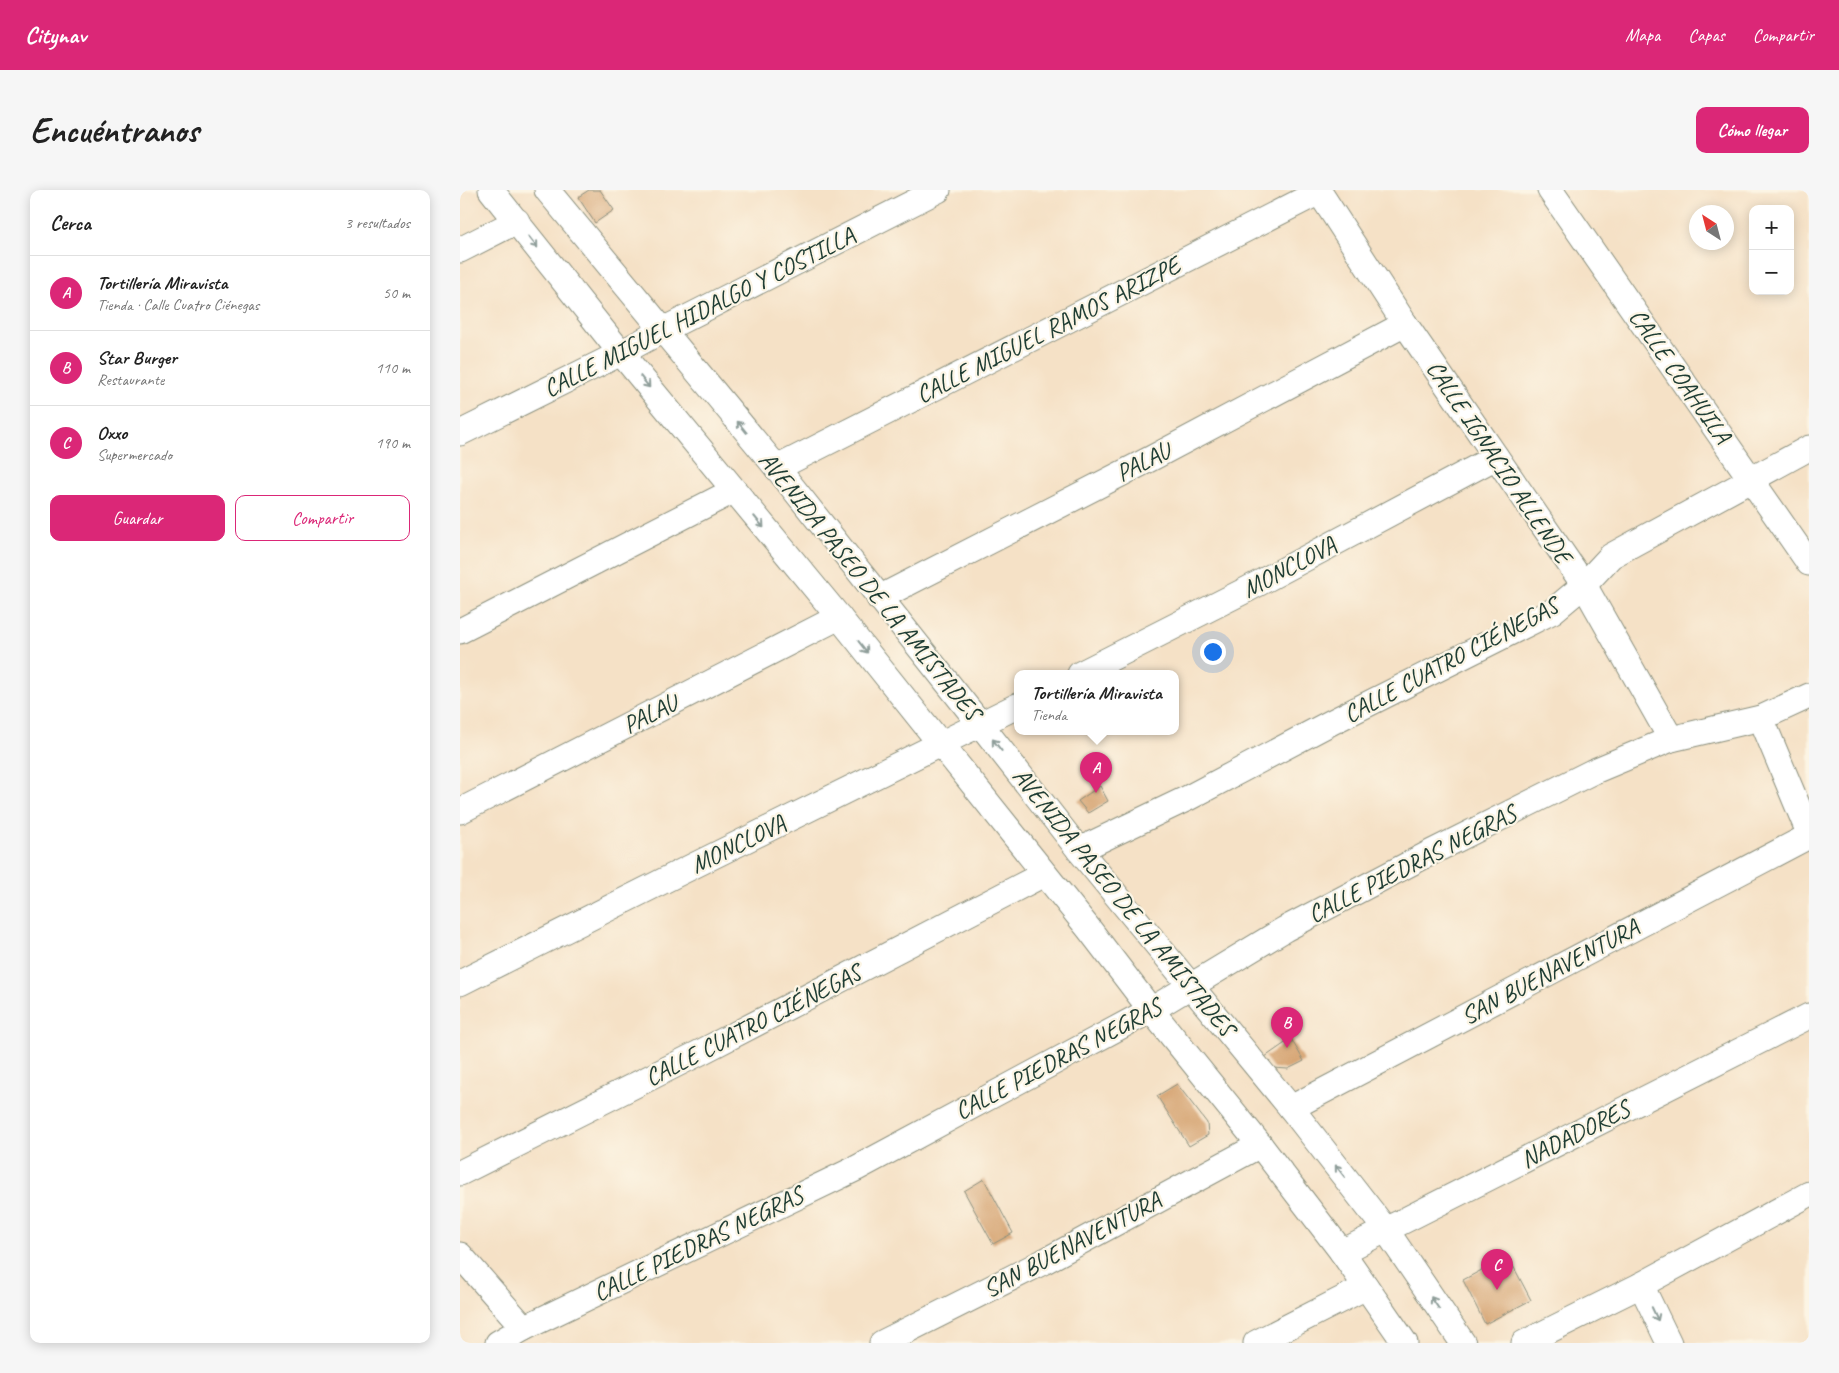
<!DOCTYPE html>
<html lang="es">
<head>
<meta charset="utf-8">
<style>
	:root { --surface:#fff; --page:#f6f6f6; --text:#222; --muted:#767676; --line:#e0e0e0; --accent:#db2777 }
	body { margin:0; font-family:Caveat,sans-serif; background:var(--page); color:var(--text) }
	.controls { position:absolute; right:15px; top:15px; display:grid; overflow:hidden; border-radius:10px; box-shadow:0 2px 12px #0003 }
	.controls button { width:45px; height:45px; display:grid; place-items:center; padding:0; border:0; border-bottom:1px solid var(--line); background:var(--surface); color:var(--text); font:25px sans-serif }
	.compass { position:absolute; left:1229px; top:15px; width:45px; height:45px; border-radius:50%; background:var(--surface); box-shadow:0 2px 12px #0003; rotate:324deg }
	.you { position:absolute; left:752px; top:461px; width:18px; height:18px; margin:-12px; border:4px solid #fff; border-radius:50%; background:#1a73e8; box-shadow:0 0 0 8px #1a73e833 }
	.badge { display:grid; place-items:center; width:32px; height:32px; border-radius:50%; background:var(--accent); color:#fff; font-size:16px; font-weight:700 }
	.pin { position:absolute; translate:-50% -41px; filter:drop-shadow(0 1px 2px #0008) }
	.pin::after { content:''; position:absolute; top:26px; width:18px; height:15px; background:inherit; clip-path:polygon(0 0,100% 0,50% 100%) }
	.popup { position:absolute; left:554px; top:480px; width:165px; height:65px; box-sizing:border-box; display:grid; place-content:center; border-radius:10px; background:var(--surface); filter:drop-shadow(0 1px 4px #0005); font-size:16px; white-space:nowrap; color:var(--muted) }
	.popup b { font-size:19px; color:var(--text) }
	.popup::after { content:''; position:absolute; left:50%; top:100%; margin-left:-10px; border:10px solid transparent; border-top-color:var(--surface) }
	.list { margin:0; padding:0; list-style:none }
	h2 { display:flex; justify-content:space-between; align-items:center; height:65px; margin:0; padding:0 20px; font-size:21px }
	h2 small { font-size:16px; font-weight:400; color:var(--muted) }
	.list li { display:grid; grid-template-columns:32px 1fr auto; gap:15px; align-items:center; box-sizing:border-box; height:75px; padding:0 20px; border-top:1px solid var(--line) }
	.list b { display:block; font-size:19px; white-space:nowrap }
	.list p { margin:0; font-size:16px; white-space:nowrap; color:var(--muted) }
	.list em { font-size:16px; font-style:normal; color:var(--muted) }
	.actions { display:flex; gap:10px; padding:15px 20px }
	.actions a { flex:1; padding:11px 0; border:1px solid var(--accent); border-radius:10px; text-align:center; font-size:18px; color:var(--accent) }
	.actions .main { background:var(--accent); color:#fff }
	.map { position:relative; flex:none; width:1349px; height:1153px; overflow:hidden; border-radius:10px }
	header { display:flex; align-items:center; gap:30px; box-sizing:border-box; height:70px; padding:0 25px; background:var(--accent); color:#fff }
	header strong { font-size:24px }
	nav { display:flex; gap:28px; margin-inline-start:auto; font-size:18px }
	.intro { display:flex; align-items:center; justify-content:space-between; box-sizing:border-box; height:120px; padding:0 30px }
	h1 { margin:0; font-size:35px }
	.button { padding:12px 22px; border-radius:10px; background:var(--accent); color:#fff; font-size:18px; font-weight:700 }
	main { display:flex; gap:30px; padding:0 30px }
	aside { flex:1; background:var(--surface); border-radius:10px; box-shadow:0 2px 12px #0003 }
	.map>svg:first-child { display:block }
	.building { fill:#d4a06d }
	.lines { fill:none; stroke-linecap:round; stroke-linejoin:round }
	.minor-casing { stroke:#8a8f7d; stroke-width:27 }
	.minor { stroke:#fff; stroke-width:25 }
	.oneway { stroke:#8f9e9a }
	.labels { text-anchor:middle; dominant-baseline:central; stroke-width:4.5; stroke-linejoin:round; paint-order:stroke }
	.street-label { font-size:25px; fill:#1f3d34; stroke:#fcf5e5 }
</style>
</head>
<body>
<header>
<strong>Citynav</strong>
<nav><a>Mapa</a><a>Capas</a><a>Compartir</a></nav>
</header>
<div class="intro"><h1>Encuéntranos</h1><a class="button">Cómo llegar</a></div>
<main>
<aside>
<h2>Cerca<small>3 resultados</small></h2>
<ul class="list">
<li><span class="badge">A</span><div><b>Tortillería Miravista</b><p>Tienda · Calle Cuatro Ciénegas</p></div><em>50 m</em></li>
<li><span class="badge">B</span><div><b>Star Burger</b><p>Restaurante</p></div><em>110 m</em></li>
<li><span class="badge">C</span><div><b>Oxxo</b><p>Supermercado</p></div><em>190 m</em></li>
</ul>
<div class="actions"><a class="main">Guardar</a><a>Compartir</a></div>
</aside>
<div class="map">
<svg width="1349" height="1153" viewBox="0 0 1349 1153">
	<rect width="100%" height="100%" fill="#fcf5e5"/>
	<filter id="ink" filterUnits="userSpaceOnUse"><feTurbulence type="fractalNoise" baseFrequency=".02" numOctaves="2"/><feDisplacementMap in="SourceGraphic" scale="10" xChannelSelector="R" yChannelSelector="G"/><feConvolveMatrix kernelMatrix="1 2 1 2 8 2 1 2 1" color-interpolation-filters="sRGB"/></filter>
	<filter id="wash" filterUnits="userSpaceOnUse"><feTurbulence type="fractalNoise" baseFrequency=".0096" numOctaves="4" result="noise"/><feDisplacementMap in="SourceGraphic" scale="20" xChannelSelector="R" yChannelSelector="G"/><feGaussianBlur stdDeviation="1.12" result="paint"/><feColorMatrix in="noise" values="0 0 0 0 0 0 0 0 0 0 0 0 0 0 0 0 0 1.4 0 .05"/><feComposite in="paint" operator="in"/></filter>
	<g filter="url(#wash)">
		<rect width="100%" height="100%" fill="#f5e1c6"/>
		<g id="blocks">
			<!-- building -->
			<g class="building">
				<path d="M129,0h11l14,20 -19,13 -17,-26z"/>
				<path d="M640,596l8,15 -20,12 -10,-12z"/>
				<path d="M831,849l13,22 -16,8 -15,-1 -8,-11z"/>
				<path d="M717,894l30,39 1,12 -19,11 -32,-50z"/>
				<path d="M524,989l29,54 -20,11 -29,-53z"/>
				<path d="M1048,1066l23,44 -46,24 -22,-44z"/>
			</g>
		</g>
	</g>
	<g filter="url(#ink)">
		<use href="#blocks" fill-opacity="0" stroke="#8a8f7d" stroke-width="1"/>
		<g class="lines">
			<!-- minor casing -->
			<g class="minor-casing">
				<g id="minor">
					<path d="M31,0l130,163 218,264 250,312 62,81 109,135 82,107 63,91"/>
					<path d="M87,0l230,278 204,257 98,125 212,258 95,122 77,113"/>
					<path d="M858,0l87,134 179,261 87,154"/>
					<path d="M1090,0l259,373"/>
					<path d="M0,60l57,-29"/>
					<path d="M0,243l161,-80 42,-23 275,-140"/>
					<path d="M317,278l542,-276"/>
					<path d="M419,408l273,-140 253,-134"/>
					<path d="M0,441l273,-140"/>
					<path d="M620,484l168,-85 248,-132"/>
					<path d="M1301,528l48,115"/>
					<path d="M0,621l379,-194"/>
					<path d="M619,660l109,-52 144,-76 221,-111 31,-26 27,-29 198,-108"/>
					<path d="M0,793l219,-110 338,-167"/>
					<path d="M831,918l518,-272"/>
					<path d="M0,983l243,-122 341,-177"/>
					<path d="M882,1062l467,-236"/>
					<path d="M0,1065l64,73"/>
					<path d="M1181,1095l28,58"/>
					<path d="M38,1153l26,-15 333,-160 294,-158 134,-81 147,-77 160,-80 79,-33 90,-21 48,-22"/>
					<path d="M422,1153l161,-81 217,-117"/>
					<path d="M796,1153l110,-56"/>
					<path d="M1064,1153l117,-58 168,-91"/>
				</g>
			</g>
			<!-- minor -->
			<use href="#minor" class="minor"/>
		</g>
		<!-- one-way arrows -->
		<defs><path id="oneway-shaft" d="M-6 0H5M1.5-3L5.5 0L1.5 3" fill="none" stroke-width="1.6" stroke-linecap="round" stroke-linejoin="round" transform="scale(1.25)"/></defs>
		<g class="oneway">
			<use href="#oneway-shaft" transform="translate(73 52) rotate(52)"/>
			<use href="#oneway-shaft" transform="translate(185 192) rotate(51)"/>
			<use href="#oneway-shaft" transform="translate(282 237) rotate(-129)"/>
			<use href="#oneway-shaft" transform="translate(299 332) rotate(50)"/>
			<use href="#oneway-shaft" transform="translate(403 457) rotate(52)"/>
			<use href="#oneway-shaft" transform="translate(537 555) rotate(-128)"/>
			<use href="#oneway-shaft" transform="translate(880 981) rotate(-128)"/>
			<use href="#oneway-shaft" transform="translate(975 1113) rotate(-124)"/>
			<use href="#oneway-shaft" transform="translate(1195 1124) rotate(65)"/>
		</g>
	</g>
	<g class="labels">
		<!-- street labels -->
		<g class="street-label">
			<text transform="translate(239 122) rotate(-27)">CALLE MIGUEL HIDALGO Y COSTILLA</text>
			<text transform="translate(588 140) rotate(-27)">CALLE MIGUEL RAMOS ARIZPE</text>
			<text transform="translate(1220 186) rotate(55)">CALLE COAHUILA</text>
			<text transform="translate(683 272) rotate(-27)">PALAU</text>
			<text transform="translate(1039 272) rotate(56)">CALLE IGNACIO ALLENDE</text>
			<text transform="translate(829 377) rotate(-28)">MONCLOVA</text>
			<text transform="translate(410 396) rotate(51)">AVENIDA PASEO DE LA AMISTADES</text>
			<text transform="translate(991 470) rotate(-28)">CALLE CUATRO CIÉNEGAS</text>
			<text transform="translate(190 524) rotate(-27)">PALAU</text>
			<text transform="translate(278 654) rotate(-26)">MONCLOVA</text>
			<text transform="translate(952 674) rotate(-27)">CALLE PIEDRAS NEGRAS</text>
			<text transform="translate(664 712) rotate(51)">AVENIDA PASEO DE LA AMISTADES</text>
			<text transform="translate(1090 782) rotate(-28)">SAN BUENAVENTURA</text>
			<text transform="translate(293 835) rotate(-27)">CALLE CUATRO CIÉNEGAS</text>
			<text transform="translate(598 869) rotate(-28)">CALLE PIEDRAS NEGRAS</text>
			<text transform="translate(1115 944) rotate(-27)">NADADORES</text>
			<text transform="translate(238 1054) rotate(-26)">CALLE PIEDRAS NEGRAS</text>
			<text transform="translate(612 1055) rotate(-28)">SAN BUENAVENTURA</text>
		</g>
	</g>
</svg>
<div class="controls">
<button>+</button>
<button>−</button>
</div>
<svg class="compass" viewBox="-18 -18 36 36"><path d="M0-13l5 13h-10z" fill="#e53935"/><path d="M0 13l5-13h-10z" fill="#767676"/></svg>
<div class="you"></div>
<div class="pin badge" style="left:636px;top:603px">A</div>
<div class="popup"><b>Tortillería Miravista</b>Tienda</div>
<div class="pin badge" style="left:827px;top:858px">B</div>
<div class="pin badge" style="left:1037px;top:1100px">C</div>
</div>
</main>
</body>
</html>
